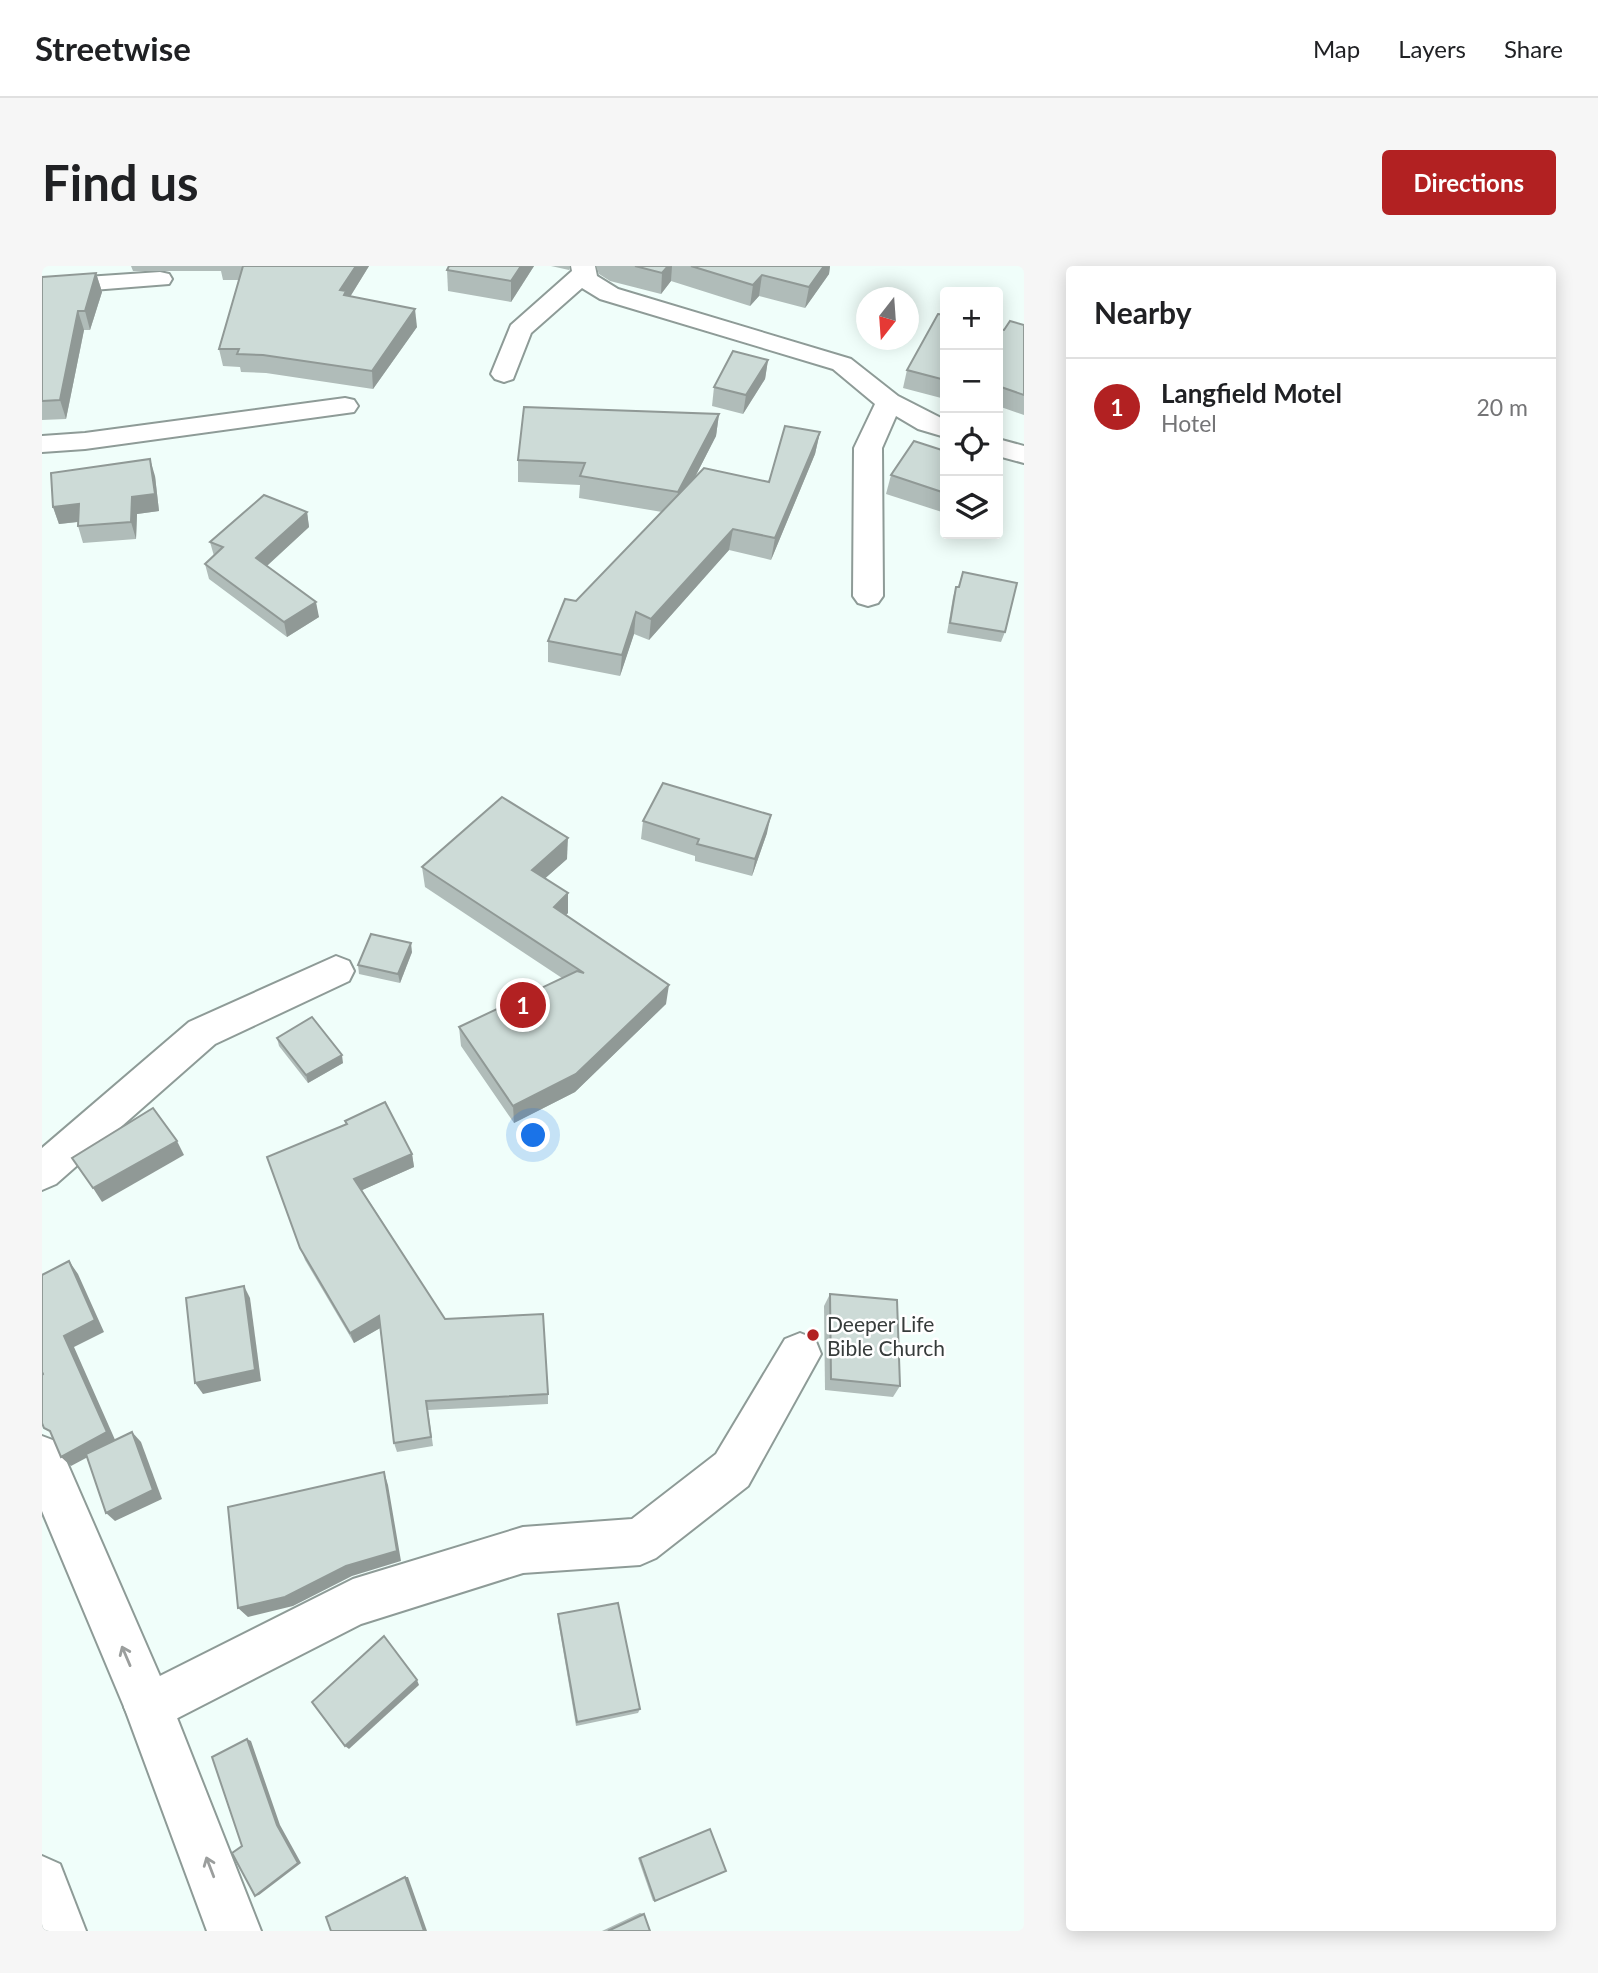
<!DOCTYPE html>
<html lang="en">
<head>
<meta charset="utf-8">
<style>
	:root { --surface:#fff; --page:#f6f6f6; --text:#202124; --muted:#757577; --line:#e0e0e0; --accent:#b22122 }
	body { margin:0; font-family:Lato,sans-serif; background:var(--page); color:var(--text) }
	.controls { position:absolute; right:21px; top:21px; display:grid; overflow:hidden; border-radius:7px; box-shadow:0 4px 18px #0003 }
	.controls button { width:63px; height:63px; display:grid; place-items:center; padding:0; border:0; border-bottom:2px solid var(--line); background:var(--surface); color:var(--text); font:35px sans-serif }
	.compass { position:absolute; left:814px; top:21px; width:63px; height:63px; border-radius:50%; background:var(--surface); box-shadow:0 4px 18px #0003; rotate:197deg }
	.you { position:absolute; left:492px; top:870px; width:24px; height:24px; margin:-18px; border:5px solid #fff; border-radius:50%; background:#1a73e8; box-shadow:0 0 0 10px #1a73e833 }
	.badge { display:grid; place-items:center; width:46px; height:46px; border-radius:50%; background:var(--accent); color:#fff; font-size:23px; font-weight:700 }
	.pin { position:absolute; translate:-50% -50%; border:4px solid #fff; box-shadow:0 2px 7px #0006 }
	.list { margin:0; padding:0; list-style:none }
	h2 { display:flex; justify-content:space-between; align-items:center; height:91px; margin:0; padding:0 28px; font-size:30px }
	h2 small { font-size:23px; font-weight:400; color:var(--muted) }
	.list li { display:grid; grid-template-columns:46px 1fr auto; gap:21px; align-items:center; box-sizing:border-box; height:98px; padding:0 28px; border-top:2px solid var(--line) }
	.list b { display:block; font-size:26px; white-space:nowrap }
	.list p { margin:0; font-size:23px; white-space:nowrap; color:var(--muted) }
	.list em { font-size:23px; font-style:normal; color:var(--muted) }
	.icon { flex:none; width:38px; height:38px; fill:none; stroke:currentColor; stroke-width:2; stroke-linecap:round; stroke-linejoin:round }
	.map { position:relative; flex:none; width:982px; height:1665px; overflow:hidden; border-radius:7px }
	header { display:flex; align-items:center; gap:42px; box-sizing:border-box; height:98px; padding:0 35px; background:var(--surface); border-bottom:2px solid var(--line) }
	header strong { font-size:33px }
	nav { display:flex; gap:38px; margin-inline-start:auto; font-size:24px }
	.intro { display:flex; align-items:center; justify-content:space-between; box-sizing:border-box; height:168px; padding:0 42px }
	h1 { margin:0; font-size:49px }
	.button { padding:18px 32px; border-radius:7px; background:var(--accent); color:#fff; font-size:24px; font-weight:700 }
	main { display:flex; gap:42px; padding:0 42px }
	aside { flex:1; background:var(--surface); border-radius:7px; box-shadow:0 4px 18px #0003 }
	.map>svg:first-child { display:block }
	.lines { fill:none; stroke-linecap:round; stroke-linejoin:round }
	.minor-casing { stroke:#8e9b97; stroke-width:4 }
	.major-casing { stroke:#8e9b97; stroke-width:4 }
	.minor { fill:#fff; fill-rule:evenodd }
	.major { fill:#fff; fill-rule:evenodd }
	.wall { fill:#b0bcb9 }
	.shaded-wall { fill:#909996 }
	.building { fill:#cddbd7; stroke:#909996; stroke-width:2 }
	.oneway { stroke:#9b9e9d }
	.poi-dot { fill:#b22122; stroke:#fff; stroke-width:2.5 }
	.labels { text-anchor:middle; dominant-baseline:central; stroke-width:5; stroke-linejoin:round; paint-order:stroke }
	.poi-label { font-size:21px; fill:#373c3b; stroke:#fff; text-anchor:start }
</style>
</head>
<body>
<header>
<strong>Streetwise</strong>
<nav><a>Map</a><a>Layers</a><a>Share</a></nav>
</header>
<div class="intro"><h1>Find us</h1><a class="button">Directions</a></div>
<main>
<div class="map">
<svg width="982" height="1665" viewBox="0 0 982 1665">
	<rect width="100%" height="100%" fill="#f0fefa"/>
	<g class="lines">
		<!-- minor casing -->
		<g class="minor-casing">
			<g id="minor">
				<path d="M529,0h24l2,10 21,13 233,70 47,37 47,24v17l-27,-8 -22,-13 -14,32 1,148 -5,7 -10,3 -10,-3 -5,-7 1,-148 21,-44 -42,-35 -233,-70 -18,-11 -51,45 -18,46 -9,3 -9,-3 -4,-5 20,-49 61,-54z"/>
				<path d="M118,6l9,2 3,5 -3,5 -127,10v-14z"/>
				<path d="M303,132l9,2 4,6 -4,6 -269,37 -43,3v-16l43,-3z"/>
				<path d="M956,173l26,7v17l-26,-7z"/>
				<path d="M294,690l13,5 5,10 -5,10 -134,63 -159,140 -14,6v-42l147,-126z"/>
				<path d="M758,1067l15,6 6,15 -73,132 -92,72 -16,7 -117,8 -162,51 -195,100 -17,8 -17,-8 -8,-17 8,-17 221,-111 170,-52 109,-8 84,-65 69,-115z"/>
			</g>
		</g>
		<!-- major casing -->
		<g class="major-casing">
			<g id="major">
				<path d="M0,1170l16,6 108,248 95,241h-54l-82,-222 -83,-198z"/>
				<path d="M0,1590l18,8 26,67h-44z"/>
			</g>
		</g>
		<!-- minor -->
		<use href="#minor" class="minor"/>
		<!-- major -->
		<use href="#major" class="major"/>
	</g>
	<!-- wall -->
	<g class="wall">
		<path d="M89,0h238l-19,31 67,30 -44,62 -107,-16 -25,-1 -1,-5 -17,-1 -4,-17 20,-69h-16l-2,-9h-88z"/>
		<path d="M407,0h85l-23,36 -63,-11 -1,-21z"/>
		<path d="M509,0h19l-1,4z"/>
		<path d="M554,0h234l-1,8 -24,34 -46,-12 -9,10 -79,-25 -10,13 -51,-13 -11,-7z"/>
		<path d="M54,7l6,19 -12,38h-6l-18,89 -24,1v-143z"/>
		<path d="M903,49v84l-42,-11 4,-18z"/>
		<path d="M982,59v90l-26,-9v-77l6,1z"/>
		<path d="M726,94l-3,19 -22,35 -31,-8 2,-19z"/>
		<path d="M677,148l-3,22 -22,43 75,3 51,-50 -5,22 -44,106 -42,-10 -80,90 -15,-6 -14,42 -72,-14v-21l28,-40 86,-89 -83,-14 1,-13 -62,-3v-22z"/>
		<path d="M903,185v62l-59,-19 5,-19z"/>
		<path d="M113,210l4,35 -22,3 -1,25 -53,4 -5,-17v-4l-19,2 -6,-17z"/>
		<path d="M265,246l2,15 -42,39 52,51 -32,20 -78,-58 -4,-15 9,-8 -4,-14z"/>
		<path d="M921,306l42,60 -4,10 -54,-9 6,-36 3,-10h2z"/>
		<path d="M601,555l124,12 -15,43 -57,-15v-5l-54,-17z"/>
		<path d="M525,593l-22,19 23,35 -2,2 100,89 -91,88 -61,31 -53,-77 -2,-19 103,-49 -137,-91 -3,-20z"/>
		<path d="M370,686l-12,31 -41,-9 -1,-9z"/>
		<path d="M235,772l66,25 -35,20 -29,-37z"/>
		<path d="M303,855l67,33 2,13 -52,23 83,129 103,75v10l-120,6 5,36 -36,6 -3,-9 -14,-115 -26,15 -49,-83 -33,-90 74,-46z"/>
		<path d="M788,1028l70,92 -7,11 -68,-7 -1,-84z"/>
		<path d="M516,1348l82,95 -2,4 -62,13 -18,-106z"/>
		<path d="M668,1563l-55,72h-2l-15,-43z"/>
		<path d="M598,1647l4,1 6,17h-48z"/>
	</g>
	<!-- shaded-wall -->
	<g class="shaded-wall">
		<path d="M314,0h13l-21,34 -8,-10z"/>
		<path d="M479,0h13l-23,36v-21z"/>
		<path d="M626,0h4l-1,15 -10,13 1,-21z"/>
		<path d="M782,0h6l-1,8 -24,34 4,-21z"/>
		<path d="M54,7l6,19 -12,38 -5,-19z"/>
		<path d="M720,9l-3,21 -9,10 3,-21z"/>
		<path d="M373,43l2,18 -44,62 -1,-18z"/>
		<path d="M36,45l6,19 -18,89 -6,-19z"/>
		<path d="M726,94l-3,19 -22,35 3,-19z"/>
		<path d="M677,148l-3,22 -40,78 2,-22z"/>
		<path d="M778,166l-5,22 -44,106 4,-22z"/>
		<path d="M108,193l5,17 4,35 -22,3 -1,25 -5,-17 1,-25z"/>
		<path d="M37,238l6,17 -26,3 -6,-17z"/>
		<path d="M265,246l2,15 -50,46 -3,-15z"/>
		<path d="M691,263l-4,21 -80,90 2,-21z"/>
		<path d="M274,336l3,15 -32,20 -3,-15z"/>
		<path d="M594,346l-2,22 -14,42 2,-21z"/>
		<path d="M729,549l-4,18 -15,43 3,-17z"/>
		<path d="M526,572l-1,21 -35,31v-20z"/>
		<path d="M526,627v20l-15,14 1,-20z"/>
		<path d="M369,677l1,9 -12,31 -2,-9z"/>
		<path d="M627,719l-3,19 -91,88 -61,31 -1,-17z"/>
		<path d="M300,789l1,8 -35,20 -2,-8z"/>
		<path d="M135,875l7,14 -82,47 -9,-14z"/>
		<path d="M370,888l2,13 -56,25 -4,-13z"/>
		<path d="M27,995l9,13 26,58 -30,15 42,95 -45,24 -10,-9 3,-121z"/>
		<path d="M202,1020l6,12 11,83 -58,13 -8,-11z"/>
		<path d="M337,1050l3,11 -28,16 -4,-10z"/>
		<path d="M90,1166l9,10 21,57 -47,22 -9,-8z"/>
		<path d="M342,1206l4,13 13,76 -49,15 -59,30 -45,11 -10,-9z"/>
		<path d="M375,1414l2,5 -70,64 -4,-3z"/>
		<path d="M205,1473l4,2 29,84 21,38 -42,32 -4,1 22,-71z"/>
		<path d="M363,1611h3l19,54h-3z"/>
	</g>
	<!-- building -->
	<g class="building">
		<path d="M201,0h113l-16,24 6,1 -2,4 71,14 -43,62 -109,-16 -26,-1 2,-5h-20z"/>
		<path d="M407,0h72l-10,15 -64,-11z"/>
		<path d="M593,0h33l-6,7z"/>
		<path d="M649,0h133l-15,21 -47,-12 -9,10z"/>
		<path d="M54,7l-11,38h-7l-18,89 -18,1v-124z"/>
		<path d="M896,48l7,1v65l-38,-10z"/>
		<path d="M968,55l14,4v70l-26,-9v-57l6,1z"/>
		<path d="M691,85l35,9 -22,35 -32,-8z"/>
		<path d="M482,141l195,7 -41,78 -98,-16 5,-13 -67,-3z"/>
		<path d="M743,160l35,6 -45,106 -42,-9 -82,90 -15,-7 -14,43 -74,-14 17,-42 11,2 128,-133 65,14z"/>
		<path d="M872,175l31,10v42l-54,-18z"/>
		<path d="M108,193l5,35 -23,3 -1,25 -53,4 1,-22 -26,3 -2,-34z"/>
		<path d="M222,229l43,17 -51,46 60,44 -32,20 -79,-58 18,-17 -13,-5z"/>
		<path d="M921,306l54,11 -12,49 -55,-9 6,-36h3z"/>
		<path d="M621,517l108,32 -16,44 -58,-15 2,-5 -56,-18z"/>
		<path d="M460,531l66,41 -36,32 36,23 -14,14 115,78 -93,89 -63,32 -54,-79 118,-56 7,2 -162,-106z"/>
		<path d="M329,668l40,9 -13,31 -40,-9z"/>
		<path d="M270,751l30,38 -36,20 -29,-37z"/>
		<path d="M343,836l27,52 -58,25 91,140 98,-5 5,80 -122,7 5,36 -37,6 -15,-127 -29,17 -50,-85 -33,-91 80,-33 -2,-3z"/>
		<path d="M111,842l24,33 -84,47 -21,-30z"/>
		<path d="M27,995l26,59 -31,16 43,96 -46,25 -11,-26 -6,-3 -2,-5v-48l1,-1 -1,-2v-97z"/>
		<path d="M202,1020l11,84 -60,13 -9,-85z"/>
		<path d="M788,1028l67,6 3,86 -69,-7z"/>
		<path d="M90,1166l21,58 -47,23 -20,-59z"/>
		<path d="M342,1206l13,79 -51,15 -61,31 -47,11 -10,-101z"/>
		<path d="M576,1337l22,106 -63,13 -19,-108z"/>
		<path d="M342,1370l33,44 -72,66 -33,-44z"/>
		<path d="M205,1473l30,86 21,38 -43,33 -23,-43 10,-7 -30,-89z"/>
		<path d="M668,1563l16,42 -71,30 -15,-43z"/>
		<path d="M363,1611l19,54h-93l-5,-14z"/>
		<path d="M602,1648l6,17h-42z"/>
	</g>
	<!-- one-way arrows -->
	<defs><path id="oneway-shaft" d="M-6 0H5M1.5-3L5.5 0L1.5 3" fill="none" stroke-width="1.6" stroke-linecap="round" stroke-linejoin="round" transform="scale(1.75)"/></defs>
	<g class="oneway">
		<use href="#oneway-shaft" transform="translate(84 1390) rotate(-113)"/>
		<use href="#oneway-shaft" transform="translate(168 1601) rotate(-111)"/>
	</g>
	<!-- markers -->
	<circle class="poi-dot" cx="771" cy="1069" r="7"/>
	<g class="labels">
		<!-- poi labels -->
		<g class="poi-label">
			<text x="785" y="1057">Deeper Life<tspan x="785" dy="24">Bible Church</tspan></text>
		</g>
	</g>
</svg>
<div class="controls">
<button>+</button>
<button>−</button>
<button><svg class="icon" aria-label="locate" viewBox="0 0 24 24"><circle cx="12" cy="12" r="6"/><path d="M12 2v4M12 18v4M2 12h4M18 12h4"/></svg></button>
<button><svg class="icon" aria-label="layers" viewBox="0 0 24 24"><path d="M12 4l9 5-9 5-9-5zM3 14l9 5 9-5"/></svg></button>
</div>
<svg class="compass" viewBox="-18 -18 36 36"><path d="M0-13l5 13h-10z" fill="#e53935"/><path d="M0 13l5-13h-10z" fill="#757577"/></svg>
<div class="you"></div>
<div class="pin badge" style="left:481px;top:739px">1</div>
</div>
<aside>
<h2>Nearby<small></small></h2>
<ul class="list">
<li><span class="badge">1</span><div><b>Langfield Motel</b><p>Hotel</p></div><em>20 m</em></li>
</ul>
</aside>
</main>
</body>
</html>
